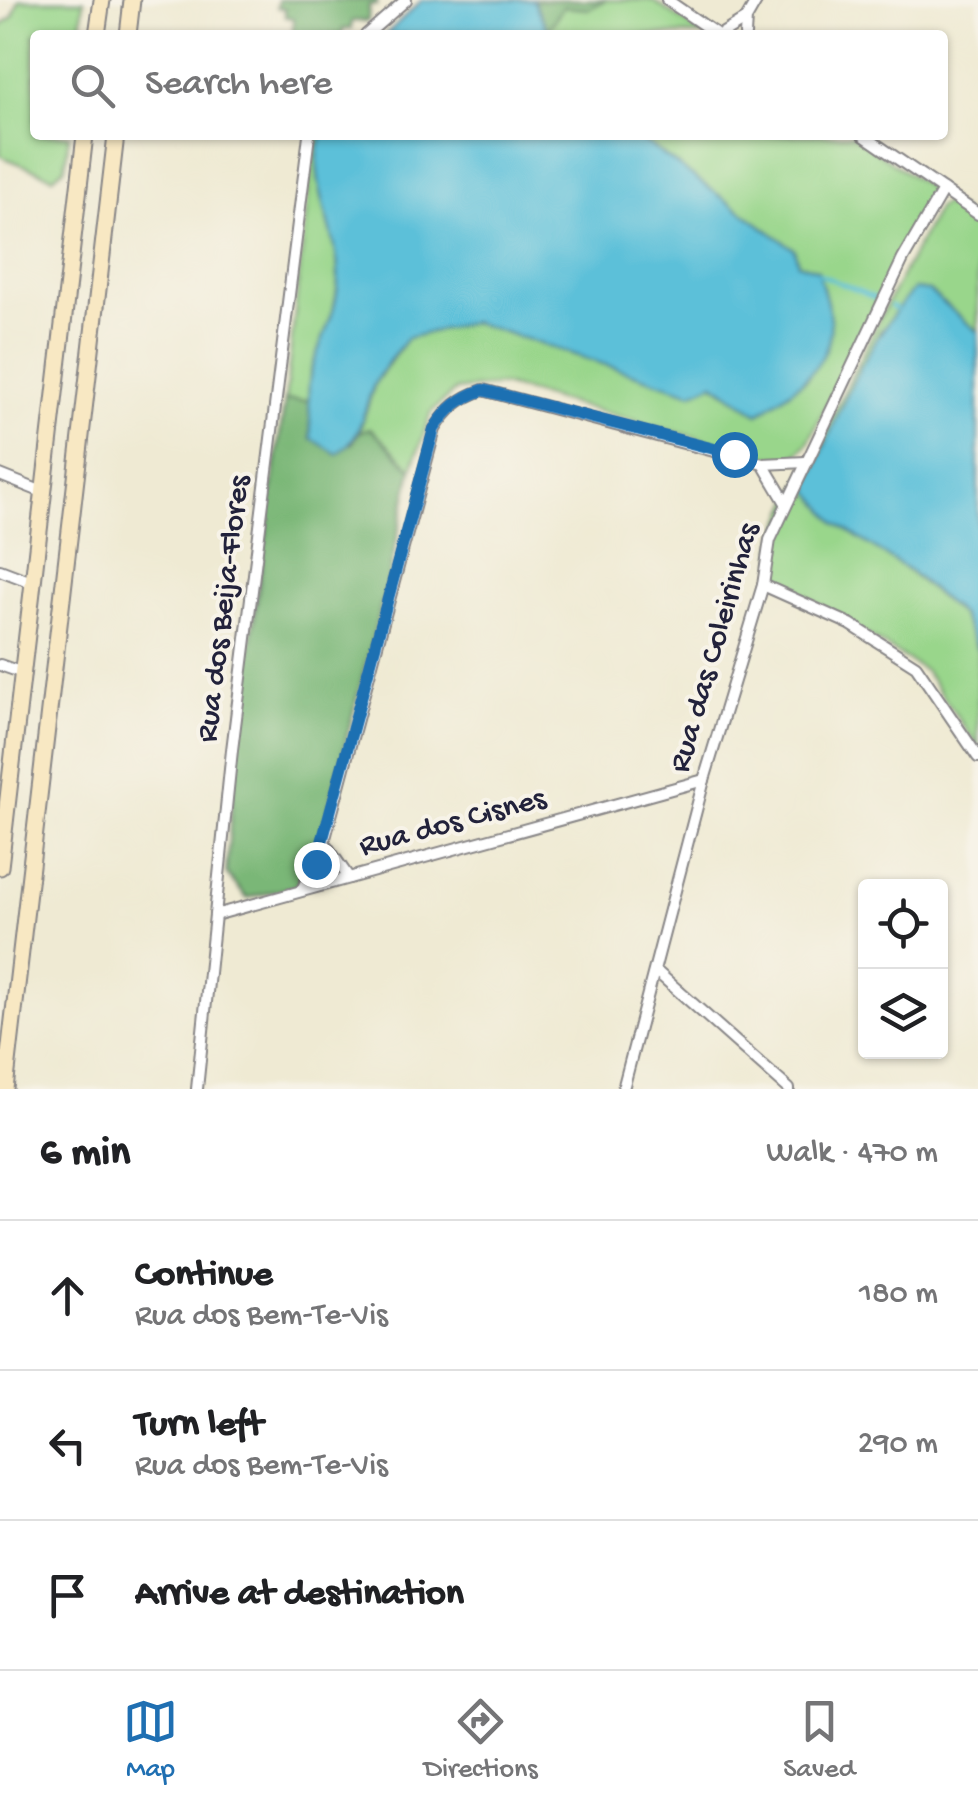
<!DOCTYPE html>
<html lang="en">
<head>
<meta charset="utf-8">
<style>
	:root { --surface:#fff; --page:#f6f6f6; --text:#202124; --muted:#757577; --line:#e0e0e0; --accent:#1f6fb2 }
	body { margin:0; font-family:"Gochi Hand",sans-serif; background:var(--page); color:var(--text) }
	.controls { position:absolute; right:30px; bottom:30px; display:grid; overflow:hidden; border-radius:10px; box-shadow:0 2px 8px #0004 }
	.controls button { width:90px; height:90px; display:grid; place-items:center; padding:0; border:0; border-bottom:2px solid var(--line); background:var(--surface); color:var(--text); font:50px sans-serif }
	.stop { position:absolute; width:30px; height:30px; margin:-22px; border:8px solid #1f6fb2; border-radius:50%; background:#fff }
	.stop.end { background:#1f6fb2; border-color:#fff; box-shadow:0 2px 10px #0008 }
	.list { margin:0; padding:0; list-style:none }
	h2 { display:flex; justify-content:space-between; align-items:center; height:130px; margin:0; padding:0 40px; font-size:42px }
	h2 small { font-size:32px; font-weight:400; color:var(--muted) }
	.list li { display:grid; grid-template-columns:65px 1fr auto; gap:30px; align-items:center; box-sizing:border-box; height:150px; padding:0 40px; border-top:2px solid var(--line) }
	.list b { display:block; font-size:38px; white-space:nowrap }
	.list p { margin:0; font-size:32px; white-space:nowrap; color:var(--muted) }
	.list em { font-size:32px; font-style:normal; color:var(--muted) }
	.icon { flex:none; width:55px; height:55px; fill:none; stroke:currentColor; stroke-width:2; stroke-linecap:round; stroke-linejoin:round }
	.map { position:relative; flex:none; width:978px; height:1089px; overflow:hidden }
	.search { position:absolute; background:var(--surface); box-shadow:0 2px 8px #0004; left:30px; right:30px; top:30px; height:110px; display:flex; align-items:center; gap:25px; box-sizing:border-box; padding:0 35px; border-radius:10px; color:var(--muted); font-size:38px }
	.sheet { height:580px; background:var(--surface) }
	nav { display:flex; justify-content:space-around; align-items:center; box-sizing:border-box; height:140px; border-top:2px solid var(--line); background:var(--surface); font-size:28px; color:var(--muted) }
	nav a { display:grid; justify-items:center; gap:5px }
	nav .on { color:var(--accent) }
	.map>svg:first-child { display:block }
	.green { fill:#99d68b; stroke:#5e7c63; stroke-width:2.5 }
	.forest { fill:#7ab777; stroke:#4e6c59; stroke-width:2.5 }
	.water { fill:#5bc0d9; stroke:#3e718a; stroke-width:2.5 }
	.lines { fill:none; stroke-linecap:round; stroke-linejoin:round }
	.stream { stroke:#5bc0d9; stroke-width:4 }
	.street-casing { stroke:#888687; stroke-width:14 }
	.secondary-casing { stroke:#888687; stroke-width:19 }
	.street { stroke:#fff; stroke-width:10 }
	.secondary { stroke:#f8e8c3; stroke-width:15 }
	.route { stroke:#1f6fb2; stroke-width:12 }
	.labels { text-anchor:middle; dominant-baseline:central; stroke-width:8; stroke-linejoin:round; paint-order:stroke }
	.street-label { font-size:32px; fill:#22223b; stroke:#f7f3e8 }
</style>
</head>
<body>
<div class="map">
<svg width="978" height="1089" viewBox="0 0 978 1089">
	<rect width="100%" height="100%" fill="#f7f3e8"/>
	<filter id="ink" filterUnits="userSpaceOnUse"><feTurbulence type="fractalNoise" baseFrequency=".01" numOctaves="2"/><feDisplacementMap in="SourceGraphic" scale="20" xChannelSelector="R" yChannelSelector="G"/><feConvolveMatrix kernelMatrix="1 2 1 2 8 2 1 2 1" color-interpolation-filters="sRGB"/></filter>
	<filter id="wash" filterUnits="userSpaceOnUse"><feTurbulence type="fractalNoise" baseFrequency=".0048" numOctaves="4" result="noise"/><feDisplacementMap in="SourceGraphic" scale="40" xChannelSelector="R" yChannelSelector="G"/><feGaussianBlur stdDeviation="2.25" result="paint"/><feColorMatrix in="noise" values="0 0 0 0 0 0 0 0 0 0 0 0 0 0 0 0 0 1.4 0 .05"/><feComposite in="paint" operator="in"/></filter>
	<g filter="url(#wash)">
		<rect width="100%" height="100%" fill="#efead3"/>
		<!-- green -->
		<g class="green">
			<path d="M19,0h65l-4,35h-45v100h34l-4,32 -12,10 -53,-21v-129l13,-11z"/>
			<path d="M533,0h119l52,35h-154z"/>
			<path d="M315,135h7c-16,46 17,93 16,140 0,35 -15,65 -28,98l49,59 16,-49 32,-45 66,-17 240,62 45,31 50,-36 -10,-115 -5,-14 -158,-114h217l76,52 2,7 -122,249 -15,16 -25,-2 -266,-72 -46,5 -25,22 -19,57 -22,102 -93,315 -50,12 -21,-25 32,-294 27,-179z"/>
			<path d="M949,202l29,20v110l-49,-41 -49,40 -47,95 -25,62 153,127 17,36v96l-53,-76 -148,-93 -4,-30 14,-39 100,-206 51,-96z"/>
		</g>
		<!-- forest -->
		<g class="forest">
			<path d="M278,0h99v5h-8l-1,16h-16l-1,8h-8l-1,6h-49v-17l-8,-1v-8l-8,-1z"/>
			<path d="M533,0h73l-17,9 -26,-2 -15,24z"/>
			<path d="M285,400l25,1 1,37 12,5 29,1 7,-12 11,-4 42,41 -22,102 -71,273 -22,42 -50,12 -21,-25 10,-122z"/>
		</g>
		<!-- water -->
		<g class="water">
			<path d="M422,0h111l17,35h-165z"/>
			<path d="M322,135h313l159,114 4,14 20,7c4,18 15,44 12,63 -5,40 -42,59 -72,81l-44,-31 -22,10 -219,-71 -66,16c-11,15 -25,30 -33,47 -12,27 -10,51 -37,69l-26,-16c0,-21 -6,-50 1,-70 10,-33 28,-60 26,-96 -1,-45 -32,-92 -16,-137z"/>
			<path d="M914,289l15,2 49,41v319l-17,-36 -49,-42 -76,-50 -28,-35c27,-69 56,-144 106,-199z"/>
		</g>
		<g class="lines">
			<!-- stream -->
			<g class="stream">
				<path d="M819,274l58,25"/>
				<path d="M891,306l5,3"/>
			</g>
		</g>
	</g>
	<g filter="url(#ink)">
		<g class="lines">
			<!-- street casing -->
			<g class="street-casing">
				<g id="street">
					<path d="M667,0l51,35"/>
					<path d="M366,35l40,-35"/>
					<path d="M720,35l26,-16 11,-19"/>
					<path d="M745,35l1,-16"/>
					<path d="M863,135l115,79"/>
					<path d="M763,464l23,39"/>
					<path d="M0,475l45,18"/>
					<path d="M0,570l34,13"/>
					<path d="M763,585l87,39 66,42 62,91"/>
					<path d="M0,665l23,8"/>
					<path d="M324,842l25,36"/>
					<path d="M302,890l22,-48 111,-413c13,-21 25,-31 48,-39l280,74 43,-2"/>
					<path d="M215,915l489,-135"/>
					<path d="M656,971l133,118"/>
					<path d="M197,1089l35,-339 77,-615"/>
					<path d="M623,1089l81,-309 59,-195 7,-45 133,-281 40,-69"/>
				</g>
			</g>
			<!-- secondary casing -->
			<g class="secondary-casing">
				<g id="secondary">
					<path d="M97,35l5,-35"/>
					<path d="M128,35l4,-35"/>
					<path d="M0,867l85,-732"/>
					<path d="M5,1089l111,-954"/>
				</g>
			</g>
			<!-- street -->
			<use href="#street" class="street"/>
			<!-- secondary -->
			<use href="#secondary" class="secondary"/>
		</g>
	</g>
	<g class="lines" filter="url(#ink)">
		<!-- route -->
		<path class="route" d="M316,864l118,-435c14,-21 26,-31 49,-39l251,64"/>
	</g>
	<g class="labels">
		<!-- street labels -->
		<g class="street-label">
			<text transform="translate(225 609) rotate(-83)">Rua dos Beija-Flores</text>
			<text transform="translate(716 648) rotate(-74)">Rua das Coleirinhas</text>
			<text transform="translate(453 824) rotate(-15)">Rua dos Cisnes</text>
		</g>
	</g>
</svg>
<div class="controls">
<button><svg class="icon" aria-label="locate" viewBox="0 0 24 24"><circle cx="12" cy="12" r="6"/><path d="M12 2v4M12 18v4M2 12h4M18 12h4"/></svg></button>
<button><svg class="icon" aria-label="layers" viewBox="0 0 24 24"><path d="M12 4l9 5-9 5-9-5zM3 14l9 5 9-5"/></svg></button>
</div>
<div class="stop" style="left:734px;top:454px"></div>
<div class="stop end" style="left:316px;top:864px"></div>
<div class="search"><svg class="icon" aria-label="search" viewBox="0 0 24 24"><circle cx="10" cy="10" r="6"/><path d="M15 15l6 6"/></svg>Search here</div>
</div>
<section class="sheet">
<h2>6 min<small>Walk · 470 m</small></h2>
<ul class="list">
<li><svg class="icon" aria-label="ahead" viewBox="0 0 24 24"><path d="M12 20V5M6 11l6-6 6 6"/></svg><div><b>Continue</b><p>Rua dos Bem-Te-Vis</p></div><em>180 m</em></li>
<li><svg class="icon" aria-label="left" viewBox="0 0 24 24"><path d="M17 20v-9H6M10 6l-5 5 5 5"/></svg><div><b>Turn left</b><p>Rua dos Bem-Te-Vis</p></div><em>290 m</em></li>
<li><svg class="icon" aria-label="arrive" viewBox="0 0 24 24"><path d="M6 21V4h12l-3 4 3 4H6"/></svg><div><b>Arrive at destination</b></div></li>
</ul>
</section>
<nav>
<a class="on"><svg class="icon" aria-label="map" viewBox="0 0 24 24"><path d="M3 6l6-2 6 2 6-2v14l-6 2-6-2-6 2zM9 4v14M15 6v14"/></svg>Map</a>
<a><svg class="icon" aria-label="directions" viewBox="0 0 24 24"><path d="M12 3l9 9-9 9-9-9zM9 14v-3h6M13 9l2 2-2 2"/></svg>Directions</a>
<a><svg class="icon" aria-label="saved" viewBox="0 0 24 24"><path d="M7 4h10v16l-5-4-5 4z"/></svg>Saved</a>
</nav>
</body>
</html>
